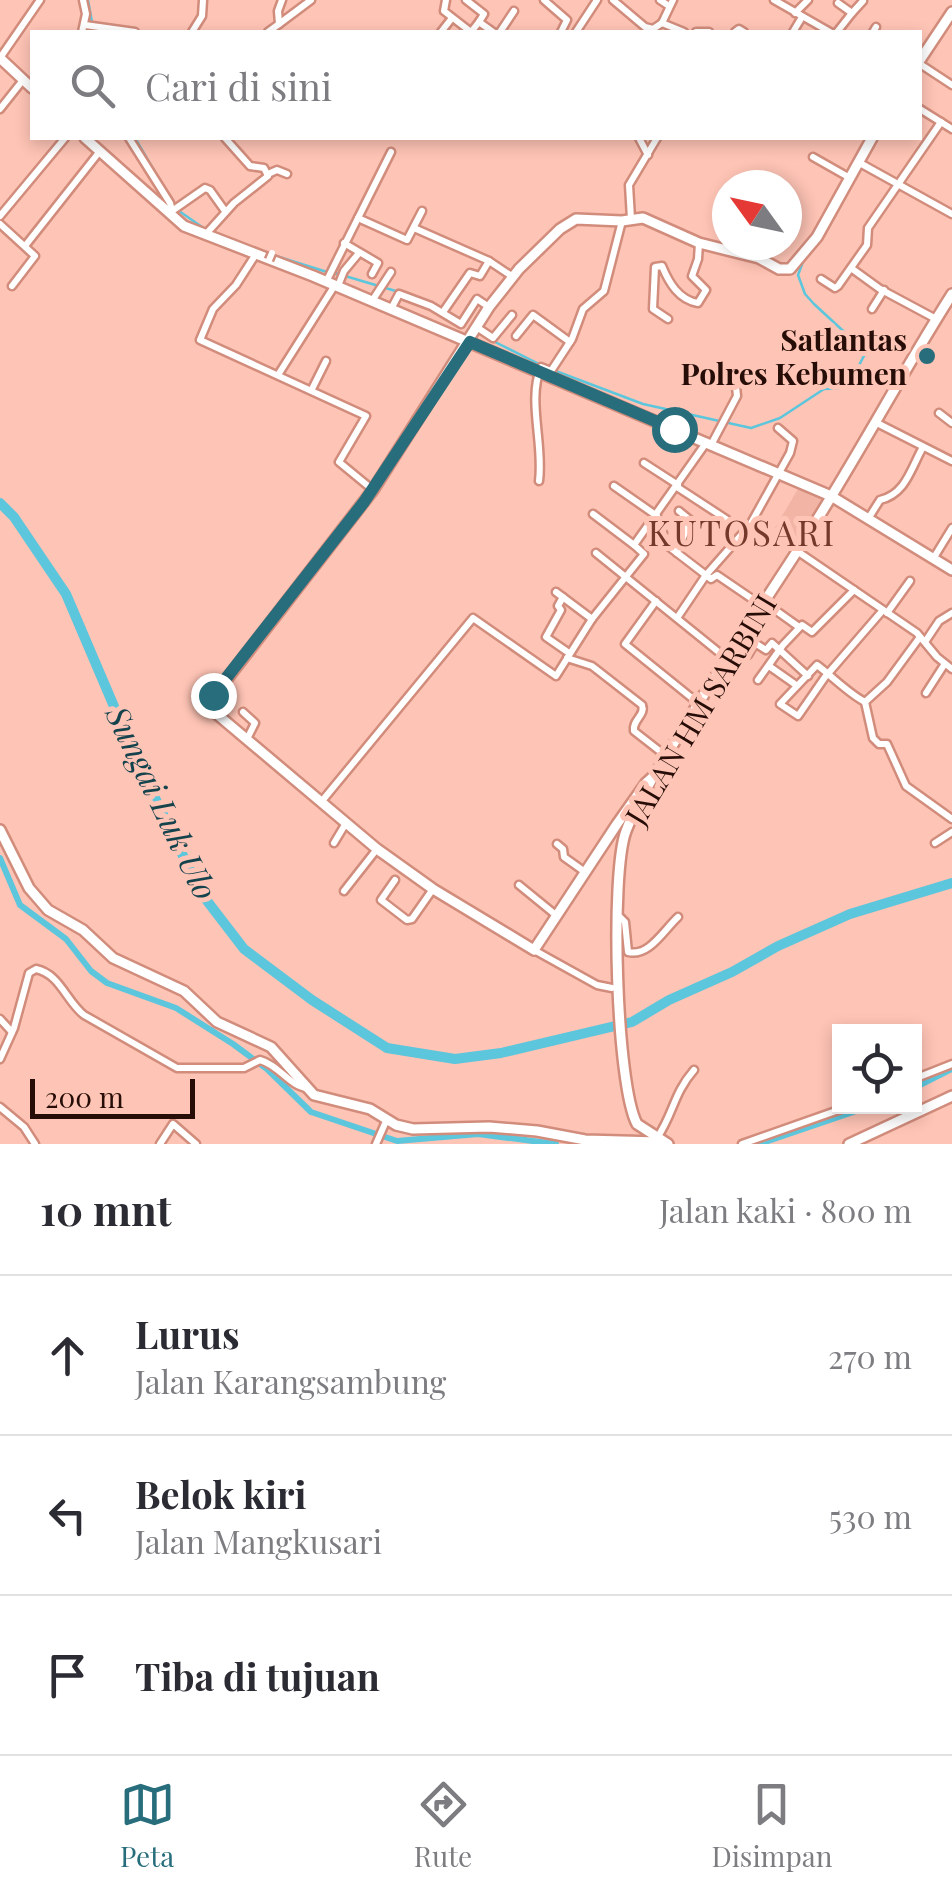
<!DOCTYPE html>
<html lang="id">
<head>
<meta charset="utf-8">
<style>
	:root { --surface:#fff; --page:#f2f2f3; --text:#2b2b33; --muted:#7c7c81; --line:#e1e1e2; --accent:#276d7c }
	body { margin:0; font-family:"Playfair Display",serif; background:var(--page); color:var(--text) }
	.controls { position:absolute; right:30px; bottom:30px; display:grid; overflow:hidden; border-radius:0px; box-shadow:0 5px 15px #0003 }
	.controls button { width:90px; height:90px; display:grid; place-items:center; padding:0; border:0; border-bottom:2px solid var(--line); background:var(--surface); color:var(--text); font:50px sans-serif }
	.compass { position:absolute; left:712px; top:170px; width:90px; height:90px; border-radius:50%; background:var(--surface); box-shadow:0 5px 15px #0003; rotate:303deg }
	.scale { position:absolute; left:30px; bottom:25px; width:165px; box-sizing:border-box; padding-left:10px; border:5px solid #260d07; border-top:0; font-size:28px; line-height:35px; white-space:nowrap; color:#260d07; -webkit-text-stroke:8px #fec4b5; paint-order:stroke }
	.stop { position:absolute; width:30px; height:30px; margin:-22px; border:8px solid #276d7c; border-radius:50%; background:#fff }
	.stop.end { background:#276d7c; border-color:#fff; box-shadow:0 2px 10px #0008 }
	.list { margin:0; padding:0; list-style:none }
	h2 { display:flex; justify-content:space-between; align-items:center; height:130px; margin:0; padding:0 40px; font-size:42px }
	h2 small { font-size:32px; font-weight:400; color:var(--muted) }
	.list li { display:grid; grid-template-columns:65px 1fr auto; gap:30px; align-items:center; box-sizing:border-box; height:160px; padding:0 40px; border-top:2px solid var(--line) }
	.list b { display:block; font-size:38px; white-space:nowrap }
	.list p { margin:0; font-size:32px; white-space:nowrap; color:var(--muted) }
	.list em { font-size:32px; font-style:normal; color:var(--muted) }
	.icon { flex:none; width:55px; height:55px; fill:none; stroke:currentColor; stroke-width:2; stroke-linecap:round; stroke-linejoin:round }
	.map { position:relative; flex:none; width:952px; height:1144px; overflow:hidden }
	.search { position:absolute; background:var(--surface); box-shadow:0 5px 15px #0003; left:30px; right:30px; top:30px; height:110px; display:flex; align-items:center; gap:25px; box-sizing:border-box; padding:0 35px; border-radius:0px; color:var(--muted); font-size:38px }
	.sheet { height:610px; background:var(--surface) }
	nav { display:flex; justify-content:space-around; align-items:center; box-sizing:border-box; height:140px; border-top:2px solid var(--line); background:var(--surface); font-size:28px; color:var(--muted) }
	nav a { display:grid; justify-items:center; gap:5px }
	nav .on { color:var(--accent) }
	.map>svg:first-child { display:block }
	.built { fill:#f2b4a4 }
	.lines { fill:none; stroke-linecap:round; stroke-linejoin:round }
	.stream { stroke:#5cc6dd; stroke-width:2.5 }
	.canal { stroke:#5cc6dd; stroke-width:6 }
	.river { stroke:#5cc6dd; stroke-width:10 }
	.street-casing { stroke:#d18c7c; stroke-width:11 }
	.secondary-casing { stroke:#d18c7c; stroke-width:14 }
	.street { stroke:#fff; stroke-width:6 }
	.secondary { stroke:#fff; stroke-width:9 }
	.street-bridge-casing { stroke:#d18c7c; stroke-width:11; stroke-linecap:butt }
	.street-bridge { stroke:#fff; stroke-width:6 }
	.route { stroke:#276d7c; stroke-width:12 }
	.poi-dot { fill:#276d7c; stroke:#fec4b5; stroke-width:4 }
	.labels { text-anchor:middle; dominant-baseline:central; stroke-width:10; stroke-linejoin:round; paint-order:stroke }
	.poi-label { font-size:30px; font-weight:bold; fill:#260d07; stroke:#fec4b5; text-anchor:end }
	.street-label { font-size:30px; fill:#260d07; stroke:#fec4b5 }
	.water-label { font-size:32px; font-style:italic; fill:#14434d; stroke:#fec4b5 }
	.quarter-label { font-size:35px; letter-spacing:2.5px; fill:#75392b; stroke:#fec4b5 }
</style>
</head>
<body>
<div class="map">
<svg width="952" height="1144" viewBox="0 0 952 1144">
	<rect width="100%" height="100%" fill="#fec4b5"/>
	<!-- built -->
	<path class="built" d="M801,484l30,12 -29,47 -27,-15z"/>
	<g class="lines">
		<!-- stream -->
		<g class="stream">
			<path d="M88,0l4,22"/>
			<path d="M135,138l34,58"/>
			<path d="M179,211l26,18"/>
			<path d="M222,236l43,17"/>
			<path d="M273,255l54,17"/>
			<path d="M335,273l64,19"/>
			<path d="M495,342l46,23"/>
			<path d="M553,370l90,34 108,24 29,-10 44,-29 23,-1 19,-36 -52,-48 -9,-10 -7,-19 6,-16"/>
		</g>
		<!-- canal -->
		<g class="canal">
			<path d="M0,858l20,47 46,34 25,32 16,12 69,25 57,36 34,25 44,43 86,29 81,-7 78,10"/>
			<path d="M914,1088l38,-19"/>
			<path d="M759,1144l112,-38"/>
		</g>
		<!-- river -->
		<path class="river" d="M0,503l14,14 52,77 73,171 62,128 43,56 68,51 75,48 68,11 46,-6 131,-31 37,-22 63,-28 46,-26 72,-32 102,-31"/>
		<!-- street casing -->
		<g class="street-casing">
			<g id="street">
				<path d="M446,0l-2,11 27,21 8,-10 14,10"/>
				<path d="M466,0l18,14 -5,8"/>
				<path d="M544,0l23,20 -6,12"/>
				<path d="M613,0l32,27 8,2 9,-6"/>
				<path d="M660,0l9,6"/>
				<path d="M673,0l-11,23 22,9"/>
				<path d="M774,0l56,32"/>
				<path d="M795,13l13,-13"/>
				<path d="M852,13l11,-12"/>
				<path d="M279,24l32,-24"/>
				<path d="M85,25l50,7"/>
				<path d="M82,32l4,-18 -3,-14"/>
				<path d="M192,32l10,-16 1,-16"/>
				<path d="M268,32l11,-8 -1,-13 4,-11"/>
				<path d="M441,32l11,-14"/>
				<path d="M500,32l14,-21"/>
				<path d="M576,32l21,-32"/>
				<path d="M696,32h13"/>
				<path d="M735,32l4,-3 5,3"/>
				<path d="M793,32l9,-15"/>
				<path d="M837,32l15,-19 -14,-10"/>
				<path d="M873,32l3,-5"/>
				<path d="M0,58l40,-58"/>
				<path d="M920,64l32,21"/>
				<path d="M0,109l23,-29"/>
				<path d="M920,109l32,20"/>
				<path d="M129,138l41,65 2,8 -4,2"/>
				<path d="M639,138l9,17"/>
				<path d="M813,157l37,21"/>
				<path d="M858,162l94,52"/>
				<path d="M268,174l9,-4 10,4"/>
				<path d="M172,211l33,-23 5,2 15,21"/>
				<path d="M0,216l65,-78"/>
				<path d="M358,218l49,22 15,-29"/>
				<path d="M631,219l-2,-34 28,-47"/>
				<path d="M0,224l35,32 -23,30"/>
				<path d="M414,228l75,33 24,16"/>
				<path d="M206,234l28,-31 34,-27 -4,-8 -14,-2 -25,-28"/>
				<path d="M344,243l34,20 -6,11"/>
				<path d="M25,246l75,-95"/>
				<path d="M256,254l-20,31 -23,24 -13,31 166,76 -27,46 34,28"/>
				<path d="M851,268l29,21 56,30"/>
				<path d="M821,279l14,9 3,-2 29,-41 1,-17 73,-106"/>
				<path d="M326,282l65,-130"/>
				<path d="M338,286l6,-15 15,-18"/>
				<path d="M372,301l19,-29"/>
				<path d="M391,309l8,-15 32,12 30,18 16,-25 12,8"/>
				<path d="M872,309l12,-19"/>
				<path d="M443,312l27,-39 10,3 9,-15"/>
				<path d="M668,319l-15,-10 2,-42 7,-1c7,17 17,34 36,37l8,-13 -14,-14 6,-17 1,-16"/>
				<path d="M478,328l15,10 19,-23"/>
				<path d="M516,336l17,-21 37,27"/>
				<path d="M278,375l57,-90"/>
				<path d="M312,389l14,-28"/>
				<path d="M939,413l13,10"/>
				<path d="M875,422l77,39"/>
				<path d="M711,445l26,-49 -1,-10"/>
				<path d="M644,463l34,22"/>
				<path d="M539,481c5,-37 -12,-81 2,-114l10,4 21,-32 11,-30 21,-18 18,-70"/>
				<path d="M614,486l43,30"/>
				<path d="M677,487l52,34"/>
				<path d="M593,514l41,31"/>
				<path d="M868,519l12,-19c26,-6 31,-32 43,-53"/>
				<path d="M663,533l-4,6 52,40 6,-4 44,30"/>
				<path d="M797,551l120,82 20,24 15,12"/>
				<path d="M596,553l130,105"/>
				<path d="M677,553l13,-33 -11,-9"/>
				<path d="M933,559l19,-31"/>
				<path d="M556,592l36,27 52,-65 -10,-9 72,-102"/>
				<path d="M563,597l-5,9 3,4 -15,27 23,16"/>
				<path d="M656,601l-31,43 73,59"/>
				<path d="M764,602l35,25"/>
				<path d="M883,610l-51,59 -7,8 -27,39 -18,-12 37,-39c16,12 31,28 48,37l22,-20 33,-45"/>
				<path d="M887,613l23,-32"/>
				<path d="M677,618l29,-43 44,-50 40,-72 3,-12 -15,-13"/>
				<path d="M925,642l14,-21 13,-8"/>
				<path d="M748,655l7,-12 11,7 6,-7 36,33"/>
				<path d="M567,658l25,8 50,39c4,10 -10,15 -8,26l32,25"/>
				<path d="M769,666l27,19"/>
				<path d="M758,680l25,-35 19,-20 10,7 42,-42"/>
				<path d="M926,693l18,-28"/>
				<path d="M865,702l8,36 6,6h8l19,42 46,33"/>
				<path d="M243,712l12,11 -7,14"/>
				<path d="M322,801l151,-183 83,58 36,-57"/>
				<path d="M334,843l12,-20"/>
				<path d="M935,843l17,-11"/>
				<path d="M557,844l6,5 1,8 21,15"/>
				<path d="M395,880l-14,20 26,20 5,-1 21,-30"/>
				<path d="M519,885l38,31"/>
				<path d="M344,891l33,-42"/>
				<path d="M618,915l7,7 3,30c21,5 35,-21 50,-35"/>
				<path d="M534,950l63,35 15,3"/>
				<path d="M0,1019l12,13"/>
				<path d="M0,1059l14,-31 15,-55 7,-4c24,5 30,32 48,46l93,53h67l16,-8c19,5 29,26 47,28"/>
				<path d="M914,1079l38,-15"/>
				<path d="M0,1107l24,20 11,17"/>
				<path d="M657,1138c17,-25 16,-44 37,-68"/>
				<path d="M160,1144l13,-20 23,20"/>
				<path d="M376,1144l11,-25"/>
				<path d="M742,1144l108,-38"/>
			</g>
		</g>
		<!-- secondary casing -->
		<g class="secondary-casing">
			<g id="secondary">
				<path d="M0,58l32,30"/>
				<path d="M920,60l32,-48"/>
				<path d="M85,138l99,88 129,50 518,220 121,74"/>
				<path d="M656,774l-10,9 -29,41 -83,126 -101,-61 -56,-40 -165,-139 -3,-8 164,-212 116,-183 30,-38 41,-40 16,-10 46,2 21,-3 56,25 60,15 20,11h11l27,-32 55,-99"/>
				<path d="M0,830l29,58 19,22 35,20 30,28 71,33 33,31 54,25 43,48 56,14 26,16 17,4 76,-2 48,4 48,9 74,2"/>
				<path d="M668,1144l-31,-20c-21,-39 -27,-251 -11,-293 12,-32 33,-63 51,-93 38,-63 79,-123 119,-185 55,-84 102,-174 156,-259"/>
				<path d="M849,1144l103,-48"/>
			</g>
		</g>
		<!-- street -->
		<use href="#street" class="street"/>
		<!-- secondary -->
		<use href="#secondary" class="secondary"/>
		<!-- street-bridge casing -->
		<g class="street-bridge-casing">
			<path id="street-bridge" d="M269,260l3,-7"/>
		</g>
		<!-- street-bridge -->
		<use href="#street-bridge" class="street-bridge"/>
	</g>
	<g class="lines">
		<!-- route -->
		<path class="route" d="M213,695l151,-193 106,-160 204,87"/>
	</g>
	<!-- markers -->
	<circle class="poi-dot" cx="927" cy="356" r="10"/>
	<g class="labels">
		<!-- poi labels -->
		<g class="poi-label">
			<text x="907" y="339">Satlantas<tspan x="907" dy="34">Polres Kebumen</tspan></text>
		</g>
		<!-- street labels -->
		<g class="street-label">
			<text transform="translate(700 709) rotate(-59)">JALAN HM SARBINI</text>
		</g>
		<!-- water labels -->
		<g class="water-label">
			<text transform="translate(163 802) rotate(64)">Sungai Luk Ulo</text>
		</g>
		<!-- quarter labels -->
		<g class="quarter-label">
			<text x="742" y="531">KUTOSARI</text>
		</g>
	</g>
</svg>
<div class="controls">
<button><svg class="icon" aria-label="locate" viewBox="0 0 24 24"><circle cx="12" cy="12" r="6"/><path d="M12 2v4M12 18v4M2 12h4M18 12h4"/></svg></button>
</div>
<svg class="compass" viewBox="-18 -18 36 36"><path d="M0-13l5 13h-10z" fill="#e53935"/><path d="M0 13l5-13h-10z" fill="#7c7c81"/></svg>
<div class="scale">200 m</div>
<div class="stop" style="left:674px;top:429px"></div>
<div class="stop end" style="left:213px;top:695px"></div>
<div class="search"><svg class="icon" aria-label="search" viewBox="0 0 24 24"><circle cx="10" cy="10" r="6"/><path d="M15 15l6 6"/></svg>Cari di sini</div>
</div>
<section class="sheet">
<h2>10 mnt<small>Jalan kaki · 800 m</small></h2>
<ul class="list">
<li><svg class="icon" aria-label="ahead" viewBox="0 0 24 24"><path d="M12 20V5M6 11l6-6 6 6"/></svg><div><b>Lurus</b><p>Jalan Karangsambung</p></div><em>270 m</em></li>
<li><svg class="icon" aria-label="left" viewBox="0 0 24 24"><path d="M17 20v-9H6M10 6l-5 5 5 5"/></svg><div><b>Belok kiri</b><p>Jalan Mangkusari</p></div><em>530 m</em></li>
<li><svg class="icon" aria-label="arrive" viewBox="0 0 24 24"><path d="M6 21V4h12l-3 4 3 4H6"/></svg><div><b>Tiba di tujuan</b></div></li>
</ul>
</section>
<nav>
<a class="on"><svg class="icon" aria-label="map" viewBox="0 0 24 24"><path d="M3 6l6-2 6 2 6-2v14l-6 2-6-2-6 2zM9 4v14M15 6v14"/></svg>Peta</a>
<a><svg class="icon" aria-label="directions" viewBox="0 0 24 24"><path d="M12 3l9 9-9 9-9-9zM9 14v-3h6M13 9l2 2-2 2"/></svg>Rute</a>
<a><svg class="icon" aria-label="saved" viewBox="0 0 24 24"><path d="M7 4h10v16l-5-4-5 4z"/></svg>Disimpan</a>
</nav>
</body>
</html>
